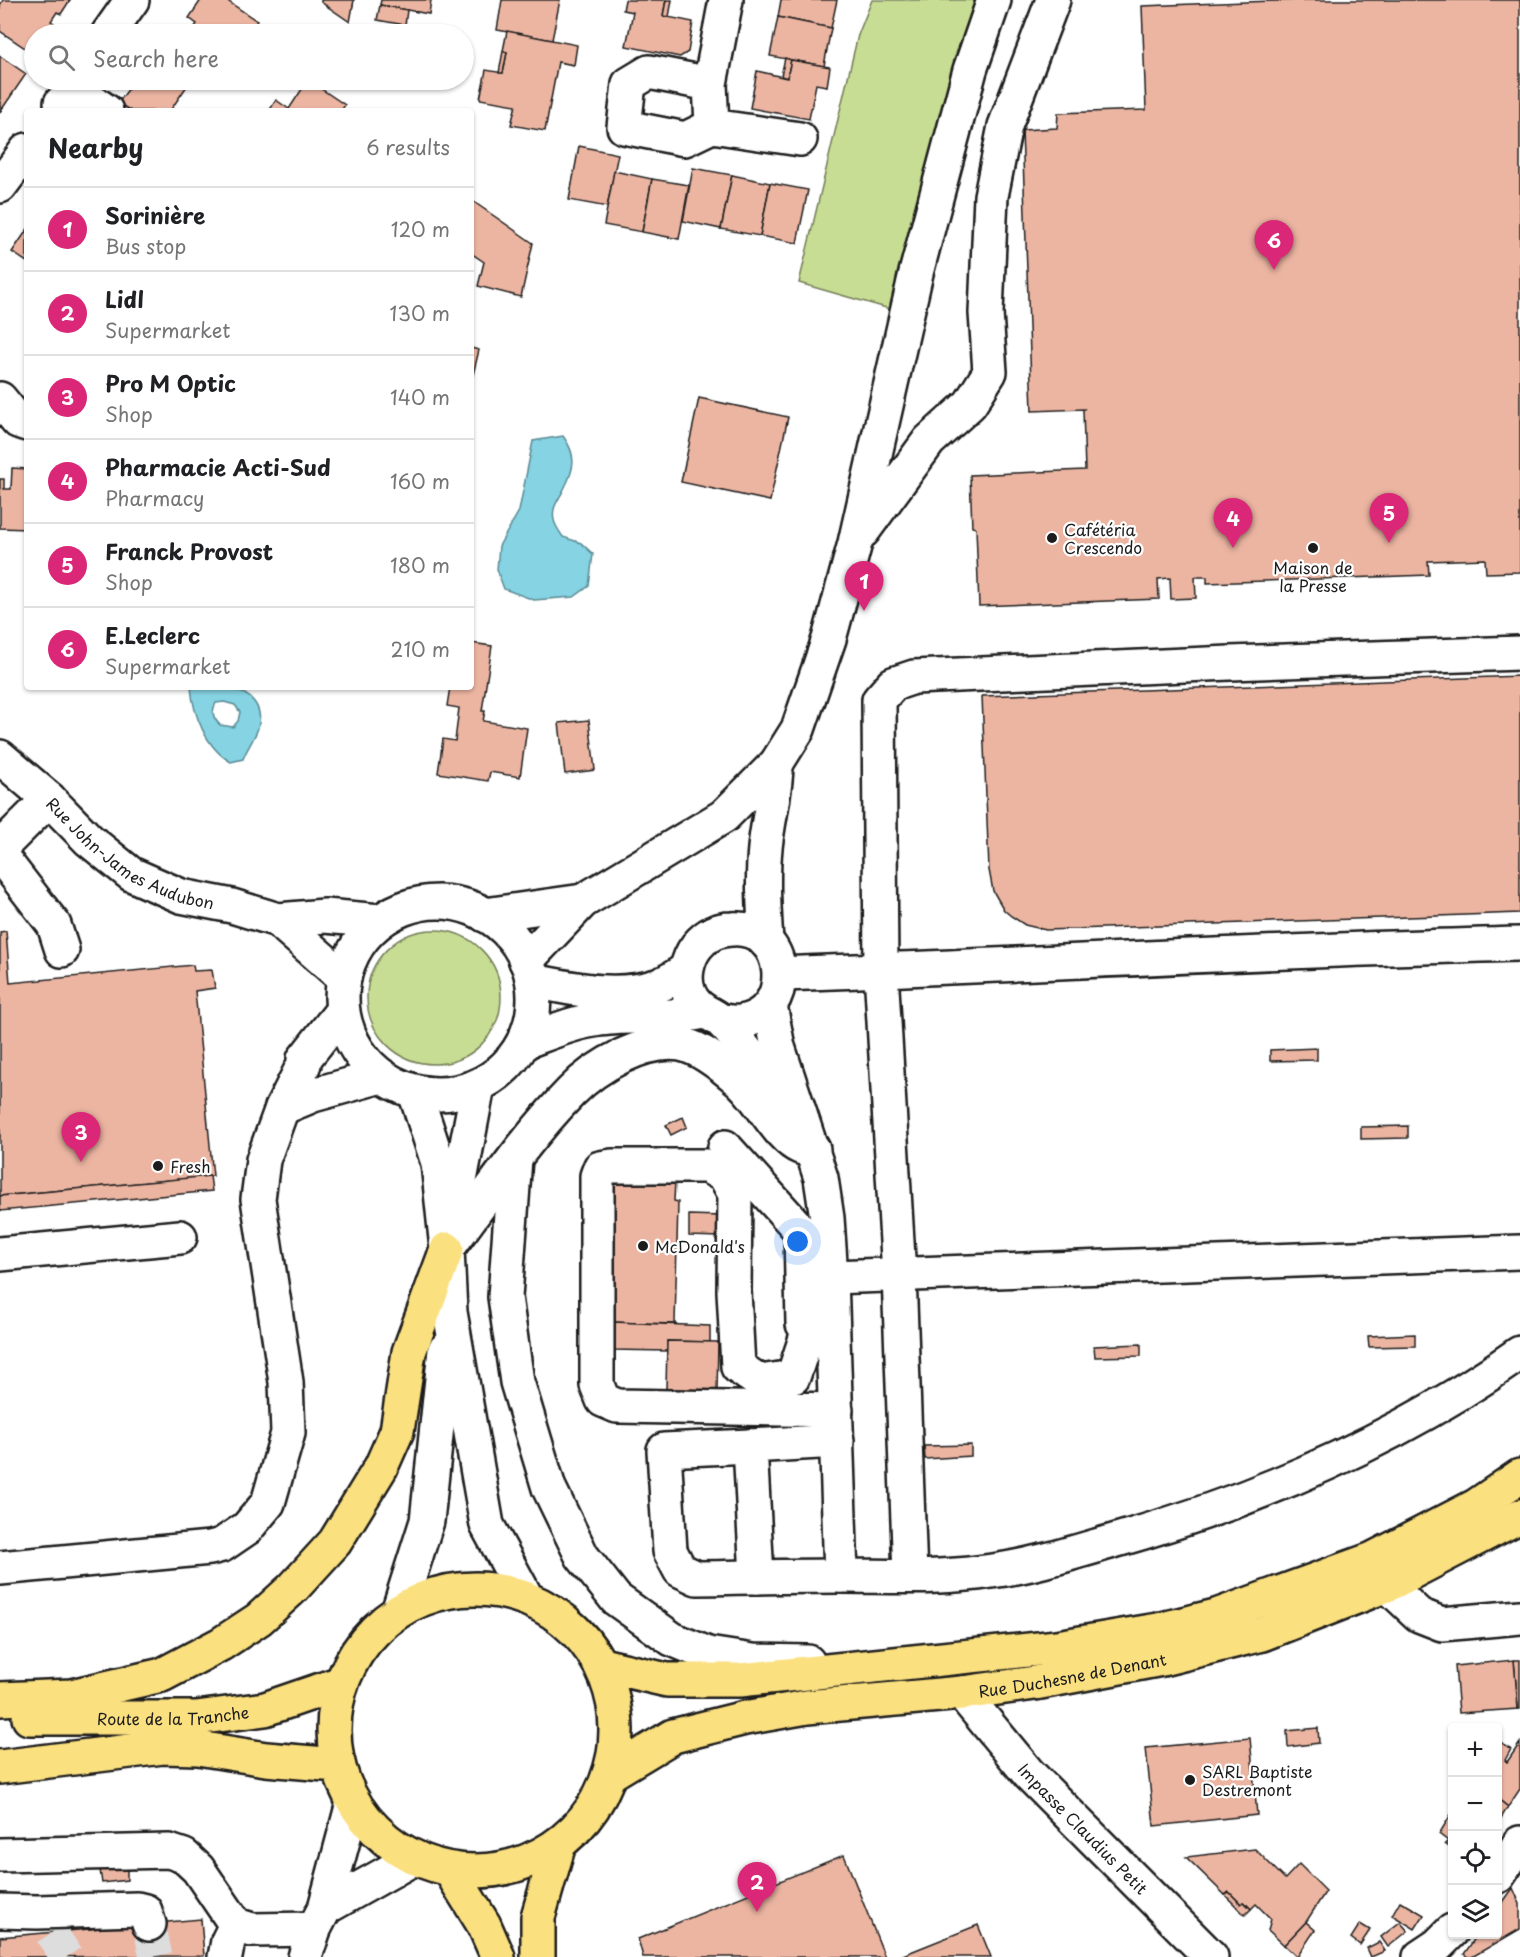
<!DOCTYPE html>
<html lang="en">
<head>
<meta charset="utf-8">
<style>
	:root { --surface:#fff; --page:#f2f2f2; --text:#202124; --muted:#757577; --line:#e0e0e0; --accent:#db2777 }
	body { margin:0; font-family:"Playpen Sans",sans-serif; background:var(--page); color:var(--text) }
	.controls { position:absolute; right:18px; bottom:18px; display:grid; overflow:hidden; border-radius:6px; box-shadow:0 2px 4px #0004 }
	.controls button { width:54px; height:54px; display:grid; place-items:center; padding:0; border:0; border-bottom:2px solid var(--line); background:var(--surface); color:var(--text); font:30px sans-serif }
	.you { position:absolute; left:798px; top:1242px; width:21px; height:21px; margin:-15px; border:4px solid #fff; border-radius:50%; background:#1a73e8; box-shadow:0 0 0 9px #1a73e833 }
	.badge { display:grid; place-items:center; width:39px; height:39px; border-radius:50%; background:var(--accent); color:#fff; font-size:20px; font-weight:700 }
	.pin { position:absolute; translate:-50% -50px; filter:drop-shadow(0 2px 3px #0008) }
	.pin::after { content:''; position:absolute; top:32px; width:21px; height:18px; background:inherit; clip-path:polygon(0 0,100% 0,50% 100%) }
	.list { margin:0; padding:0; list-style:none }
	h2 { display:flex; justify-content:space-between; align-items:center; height:78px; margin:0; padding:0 24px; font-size:26px }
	h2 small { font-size:20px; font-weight:400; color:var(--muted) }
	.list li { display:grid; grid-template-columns:39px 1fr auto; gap:18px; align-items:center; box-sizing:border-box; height:84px; padding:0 24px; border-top:2px solid var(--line) }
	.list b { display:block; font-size:22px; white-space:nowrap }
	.list p { margin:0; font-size:20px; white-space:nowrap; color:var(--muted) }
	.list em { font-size:20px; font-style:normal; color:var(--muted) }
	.icon { flex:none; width:33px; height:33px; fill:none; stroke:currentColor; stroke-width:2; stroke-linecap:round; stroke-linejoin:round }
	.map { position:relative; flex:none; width:1520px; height:1957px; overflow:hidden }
	.search { position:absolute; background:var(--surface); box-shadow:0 2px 4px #0004; left:24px; top:24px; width:450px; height:66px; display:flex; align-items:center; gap:15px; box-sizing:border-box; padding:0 21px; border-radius:33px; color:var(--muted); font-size:22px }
	.panel { position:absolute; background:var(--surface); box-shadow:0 2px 4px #0004; left:24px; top:108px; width:450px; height:582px; border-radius:6px }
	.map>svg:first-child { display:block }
	.green { fill:#c7dd93; stroke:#727c58; stroke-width:1.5 }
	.water { fill:#85d3e3; stroke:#5b8a93; stroke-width:1.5; fill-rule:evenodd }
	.building { fill:#ecb5a2; stroke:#1c1c1c; stroke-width:1.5 }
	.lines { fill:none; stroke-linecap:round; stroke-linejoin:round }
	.minor-tunnel { stroke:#ddd; stroke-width:33; stroke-dasharray:33 16; stroke-linecap:butt }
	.minor-casing { stroke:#1c1c1c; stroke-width:38 }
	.major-casing { stroke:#1c1c1c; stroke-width:38 }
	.highway-casing { stroke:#1c1c1c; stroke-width:38 }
	.minor { stroke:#fff; stroke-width:33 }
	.major { stroke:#fbe080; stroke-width:33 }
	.highway { stroke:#fbe080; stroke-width:33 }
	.poi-dot { fill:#1c1c1c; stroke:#fff; stroke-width:2 }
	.labels { text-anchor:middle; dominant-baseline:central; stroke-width:4.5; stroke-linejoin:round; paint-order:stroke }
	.poi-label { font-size:16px; fill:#1c1c1c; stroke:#fff; text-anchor:start }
	.street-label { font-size:16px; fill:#1c1c1c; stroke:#fff }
</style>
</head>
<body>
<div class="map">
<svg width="1520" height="1957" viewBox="0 0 1520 1957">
	<rect width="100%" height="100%" fill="#fff"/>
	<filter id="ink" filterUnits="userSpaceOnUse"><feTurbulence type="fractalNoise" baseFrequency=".0167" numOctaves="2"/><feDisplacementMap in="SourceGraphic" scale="12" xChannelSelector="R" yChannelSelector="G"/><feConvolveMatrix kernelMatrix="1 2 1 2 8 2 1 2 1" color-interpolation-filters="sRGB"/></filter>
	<g filter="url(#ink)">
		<!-- green -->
		<g class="green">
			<path d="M872,0h106l-23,61 -11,38 -54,210 -91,-26 59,-248z"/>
			<circle cx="434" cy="997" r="67"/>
		</g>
		<!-- water -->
		<g class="water">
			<path d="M563,436c14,19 12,32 1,53 -5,11 -13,18 -10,31 1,6 6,12 9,17l18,6 12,11 -4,32 -15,11 -40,3 -30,-11 -7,-19 2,-24 20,-35 14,-70z"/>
			<path d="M191,687h39l2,3c19,2 32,18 26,38 -3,10 -11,20 -15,31l-12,3c-25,-14 -38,-48 -40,-75zM224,702l11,3 5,7 -2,9 -5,6 -13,-2c-7,-7 -9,-13 -4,-22z"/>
		</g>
		<!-- building -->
		<g class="building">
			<path d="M3,0h67l-9,14 -4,-2 -6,9 12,8 -4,5h-25v20l-34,-23v-26z"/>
			<path d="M201,0h25l31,21 -9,13h-58l7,-10 -8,-6z"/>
			<path d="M321,0h33l-4,22 -29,-20z"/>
			<path d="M381,0h50l-2,14 -49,-9z"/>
			<path d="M502,0h58l-8,40 -55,-10z"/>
			<path d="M625,0h41l-3,16 30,6 -5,30 -8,5 -54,-11 7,-34 -10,-2z"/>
			<path d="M666,0h6l-3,17 -6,-1z"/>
			<path d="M781,0h56l-6,28 -53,-11z"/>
			<path d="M1302,0h218v572l-34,1 -1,-14 -57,2 1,14 -222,8v-6h-12l1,21 -25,1 -1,-21 -12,1 1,20 -180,7 -3,-78 -4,-1 -2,-52 115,-5 -2,-60 1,-1 -52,2 -10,-281 35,-2 1,-15 88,-3 -4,-104z"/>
			<path d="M380,5l27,5 -2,15 -28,-5z"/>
			<path d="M778,17l53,11 -7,38 -54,-10z"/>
			<path d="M507,31l70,14 -3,20 -16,-3 -13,69 -34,-6 5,-20 -36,-6 6,-29 17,3 4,-21 -4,-1z"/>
			<path d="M503,51l4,1 -4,21h-4z"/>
			<path d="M0,56l26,18 -26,38z"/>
			<path d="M785,58l6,2 -4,18 -6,-2z"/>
			<path d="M791,60l39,7 -3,19 -11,-2 -7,35 -59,-11 7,-37 30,7z"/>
			<path d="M135,80l3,1 53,-1 -21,31h-39l-13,-8z"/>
			<path d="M308,80l37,25 -4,6h-72l7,-11 13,9z"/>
			<path d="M579,146l39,8 -11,53 -38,-7z"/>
			<path d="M693,168l39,7 -11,54 -38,-8z"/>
			<path d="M614,171l38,8 -10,53 -38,-7z"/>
			<path d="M732,175l38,8 -10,53 -39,-7z"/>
			<path d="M652,179l37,6 -10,54 -37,-7z"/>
			<path d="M770,183l38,7 -11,53 -37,-7z"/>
			<path d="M471,200l62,43 -12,54 -43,-11 6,-24 -13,-9z"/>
			<path d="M27,230v32l-15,-10z"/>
			<path d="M471,348l8,2 -8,33z"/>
			<path d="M699,398l89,19 -18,84 -89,-19z"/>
			<path d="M12,468l15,1v60l-27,-1v-49h4v10h7z"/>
			<path d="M471,643l21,3 -10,65h3l-2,10 44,7 -7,49 -30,-5 -2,9 -50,-8 5,-34 12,2 4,-33 -12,-2 3,-19h21z"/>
			<path d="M1520,676v237l-474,17 -21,-5 -14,-9 -7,-6 -11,-19 -4,-21 -7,-174z"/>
			<path d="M589,720l6,50 -30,4 -6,-51z"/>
			<path d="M6,931l4,52 183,-18 1,6 18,-1 3,18 -20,3 18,185 -213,20v-264z"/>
			<path d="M1317,1048v12l-47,1v-11z"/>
			<path d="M683,1117l4,10 -16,8 -5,-10z"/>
			<path d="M1408,1126v12l-47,1v-12z"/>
			<path d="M210,1176l2,15 -212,20v-15z"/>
			<path d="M614,1178l61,2 -1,21 4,1 -3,122 -68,-2z"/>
			<path d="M689,1215l32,1 -1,21 -31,-1z"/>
			<path d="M613,1322l97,4v16l-43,-1 1,10 -56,-1z"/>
			<path d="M1415,1334v12l-46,1 -1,-11z"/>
			<path d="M667,1341l51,1 -1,50 -51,-2z"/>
			<path d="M1141,1344v12l-46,1 -1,-11z"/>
			<path d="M971,1445v11l-46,3 -1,-13z"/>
			<path d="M1514,1660h6v49h-2z"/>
			<path d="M1514,1660l4,49 -59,4 -4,-47z"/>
			<path d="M1318,1728l1,15 -31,4 -1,-16z"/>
			<path d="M1250,1738l7,77 -103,11 -8,-78z"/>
			<path d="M1500,1743l11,6 -6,11 2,2 13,-19v46l-12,18 -10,-8v-52z"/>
			<path d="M1498,1799l10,8 -10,16z"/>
			<path d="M1452,1813v36l-7,-5 3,-3 -9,-7z"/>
			<path d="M1255,1849l30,30 14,-15 27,27 -20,31 -22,23 -16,-15 3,-11 -15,-15 -5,5 -7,-7 -3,2 -12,-12 -4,3 -39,-38z"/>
			<path d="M844,1855l41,102h-242l-5,-18z"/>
			<path d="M127,1867v13l-25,3 -2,-13z"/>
			<path d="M1513,1888l7,16v25l-48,28h-4l-4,-3 14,-20h20v-25z"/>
			<path d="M1229,1892l12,12 3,-2 7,7 -6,6 -20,-20z"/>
			<path d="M1400,1901l24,14 -9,14 -23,-14z"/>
			<path d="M201,1919l3,37 -204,1v-20z"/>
			<path d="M1306,1922l9,8 -18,27 -13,-12z"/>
			<path d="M1400,1922l8,9 -20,16 -7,-10z"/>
			<path d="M1360,1924l10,6 -10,15 -9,-7z"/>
			<path d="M978,1925l13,32h-93z"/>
			<path d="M1379,1942l6,9 -14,6 -4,-9z"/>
		</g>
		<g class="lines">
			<!-- minor-tunnel -->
			<g class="minor-tunnel">
				<path d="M149,1924l7,33"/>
				<path d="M51,1933l16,24"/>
			</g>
			<!-- minor casing -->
			<g class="minor-casing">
				<g id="minor">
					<path d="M108,34l24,-34"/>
					<path d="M710,84l-61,-12 -20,12 -5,43 61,12 27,-13 -2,-42 16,-84"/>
					<path d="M61,103l29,-3 16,11"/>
					<path d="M712,126l88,13"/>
					<path d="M0,186l27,-36"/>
					<path d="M0,399l18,22 9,3"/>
					<path d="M863,531l66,-90 41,-37 20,-32 -4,-59 5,-117 14,-70 48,-126"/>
					<path id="s1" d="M0,757l49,42 40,41 42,34 50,22 51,10 46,14 47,-4 55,5"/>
					<path d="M0,848l49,-49"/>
					<path d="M0,855l54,70 8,25"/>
					<circle cx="438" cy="998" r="96"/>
					<path d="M485,915l98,-14"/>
					<path d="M278,920l66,58"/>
					<path d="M766,942c-2,-32 -4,-63 -1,-94 3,-29 11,-56 11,-84"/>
					<path d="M526,961l57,-60 141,-85 52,-52 22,-35 31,-90 26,-96 61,-270 54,-203 24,-70"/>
					<path d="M780,974c247,-9 493,-24 740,-30"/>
					<path d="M533,981c41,8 82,18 124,5 10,-3 20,-11 29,-16"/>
					<path d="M770,1005l8,42 43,131 6,40 4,59 10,299"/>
					<path d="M721,1021c6,0 13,2 19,1 57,-8 49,-97 -8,-93 -14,0 -26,6 -35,17 -10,13 -14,32 -8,47 8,19 23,19 34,30 13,13 23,29 35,42 11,11 23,20 34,31"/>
					<path d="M524,1042c25,-9 50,-20 76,-23 35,-5 70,1 104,-7"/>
					<path d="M415,1092l23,71 9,86 3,63 37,213 39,72"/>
					<path d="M282,1108l31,-13 68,-19"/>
					<path d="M725,1147l76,84 2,93"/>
					<path d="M515,1158l-10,139 12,85 32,106 33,68 34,43 56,40 36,15 45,7 55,1"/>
					<path d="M454,1212l24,-126"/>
					<path d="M447,1249c40,-53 78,-110 124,-157 25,-26 74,-54 110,-48 20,4 43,23 58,36 19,15 40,59 61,67 4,2 9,2 13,2"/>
					<path d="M0,1254l180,-17"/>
					<path d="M836,1410l-219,-4 -14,-6 -6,-15v-209l3,-8 12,-2h95l18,10 10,18 -1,97 4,76 22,15 33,-5 28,-84 10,-16 689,-25"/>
					<path d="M750,1446l-86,4 6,101 10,19 17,8c48,-1 97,-2 145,-2 50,0 100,3 150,-5 39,-5 80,-18 118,-29 144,-41 288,-102 410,-189"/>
					<path d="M0,1568l210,-20 12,-3 25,-17 21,-25 20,-70 -2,-51 -28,-183 5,-39 19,-52 22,-44v-5l38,-48"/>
					<path d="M910,1576l-11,-301 -18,-304 -2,-271 14,-16 21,-7 316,-14 290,-10"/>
					<path d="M757,1577l-7,-131 87,-5"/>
					<path d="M1387,1585l32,30 23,9 78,-7"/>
					<path d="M399,1609l28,-88 18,-171"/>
					<path id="s2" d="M962,1693l67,81 182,183"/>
					<path d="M0,1855l169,-4 15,5 14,13 38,56 16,5 62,-1"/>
					<path d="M1498,1876l22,-33"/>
					<path d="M325,1908l89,-50"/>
					<path d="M0,1911l37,1 100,-3 8,2 4,13"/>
					<path d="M225,1957l3,-16 8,-16"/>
					<path d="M305,1957l9,-28 11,-21 28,-105"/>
					<path d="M1420,1957l18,-12 14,-14"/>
				</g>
			</g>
			<!-- major casing -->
			<g class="major-casing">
				<g id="major">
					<circle cx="475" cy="1730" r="141"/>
					<path d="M602,1665l65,15h73l317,-33 101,-17 58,-14 157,-57 103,-53 44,-30"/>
					<path id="s3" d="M610,1774l63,-38 72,-18 62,-11 155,-14 73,-10 127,-24 100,-25 125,-49 133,-69"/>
					<path d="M450,1870l34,55 14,32"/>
					<path d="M538,1957v-40l21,-73"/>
				</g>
			</g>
			<!-- highway casing -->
			<g class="highway-casing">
				<g id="highway">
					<path d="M0,1699l71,-3 91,-21 59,-31 38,-25 34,-31 42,-46 46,-75 16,-36 12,-79 38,-103"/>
					<path id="s4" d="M29,1718h167l69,-9 76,-26"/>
					<path d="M0,1767l163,-20 35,1 68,11 71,6"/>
				</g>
			</g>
			<!-- minor -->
			<use href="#minor" class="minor"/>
			<!-- major -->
			<use href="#major" class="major"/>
			<!-- highway -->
			<use href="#highway" class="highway"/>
		</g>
	</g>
	<!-- markers -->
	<g class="poi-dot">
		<circle cx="1052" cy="538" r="6"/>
		<circle cx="1313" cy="548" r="6"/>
		<circle cx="158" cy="1166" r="6"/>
		<circle cx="643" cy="1246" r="6"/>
		<circle cx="1190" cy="1780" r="6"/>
	</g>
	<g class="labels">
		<!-- poi labels -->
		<g class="poi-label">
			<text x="1064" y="529">Cafétéria<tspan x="1064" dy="18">Crescendo</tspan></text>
			<text x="1313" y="567" text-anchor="middle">Maison de<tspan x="1313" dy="18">la Presse</tspan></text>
			<text x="170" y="1166">Fresh</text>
			<text x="655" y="1246">McDonald's</text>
			<text x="1202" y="1771">SARL Baptiste<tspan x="1202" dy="18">Destremont</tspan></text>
		</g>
		<!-- street labels -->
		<g class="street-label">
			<text stroke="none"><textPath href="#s1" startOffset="165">Rue John-James Audubon</textPath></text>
			<text stroke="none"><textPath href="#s3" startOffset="478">Rue Duchesne de Denant</textPath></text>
			<text stroke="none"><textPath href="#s4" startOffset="144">Route de la Tranche</textPath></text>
			<text stroke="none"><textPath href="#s2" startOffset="182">Impasse Claudius Petit</textPath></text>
		</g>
	</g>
</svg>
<div class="controls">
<button>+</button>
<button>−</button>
<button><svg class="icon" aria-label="locate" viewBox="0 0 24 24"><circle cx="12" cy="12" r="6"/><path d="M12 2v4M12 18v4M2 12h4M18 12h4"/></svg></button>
<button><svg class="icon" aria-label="layers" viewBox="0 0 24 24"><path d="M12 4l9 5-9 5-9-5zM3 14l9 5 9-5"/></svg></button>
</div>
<div class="you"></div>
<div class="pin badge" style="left:864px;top:611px">1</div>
<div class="pin badge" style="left:757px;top:1912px">2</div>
<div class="pin badge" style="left:81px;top:1162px">3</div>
<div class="pin badge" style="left:1233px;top:548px">4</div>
<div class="pin badge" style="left:1389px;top:543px">5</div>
<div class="pin badge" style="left:1274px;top:270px">6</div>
<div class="search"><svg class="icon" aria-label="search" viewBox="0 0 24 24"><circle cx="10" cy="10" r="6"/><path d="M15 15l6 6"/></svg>Search here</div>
<section class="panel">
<h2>Nearby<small>6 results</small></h2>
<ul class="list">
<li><span class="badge">1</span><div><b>Sorinière</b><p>Bus stop</p></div><em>120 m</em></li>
<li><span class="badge">2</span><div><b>Lidl</b><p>Supermarket</p></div><em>130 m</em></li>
<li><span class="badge">3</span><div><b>Pro M Optic</b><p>Shop</p></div><em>140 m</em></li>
<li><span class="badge">4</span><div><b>Pharmacie Acti-Sud</b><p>Pharmacy</p></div><em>160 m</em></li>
<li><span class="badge">5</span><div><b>Franck Provost</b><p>Shop</p></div><em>180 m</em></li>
<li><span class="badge">6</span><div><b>E.Leclerc</b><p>Supermarket</p></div><em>210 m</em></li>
</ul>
</section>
</div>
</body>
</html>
